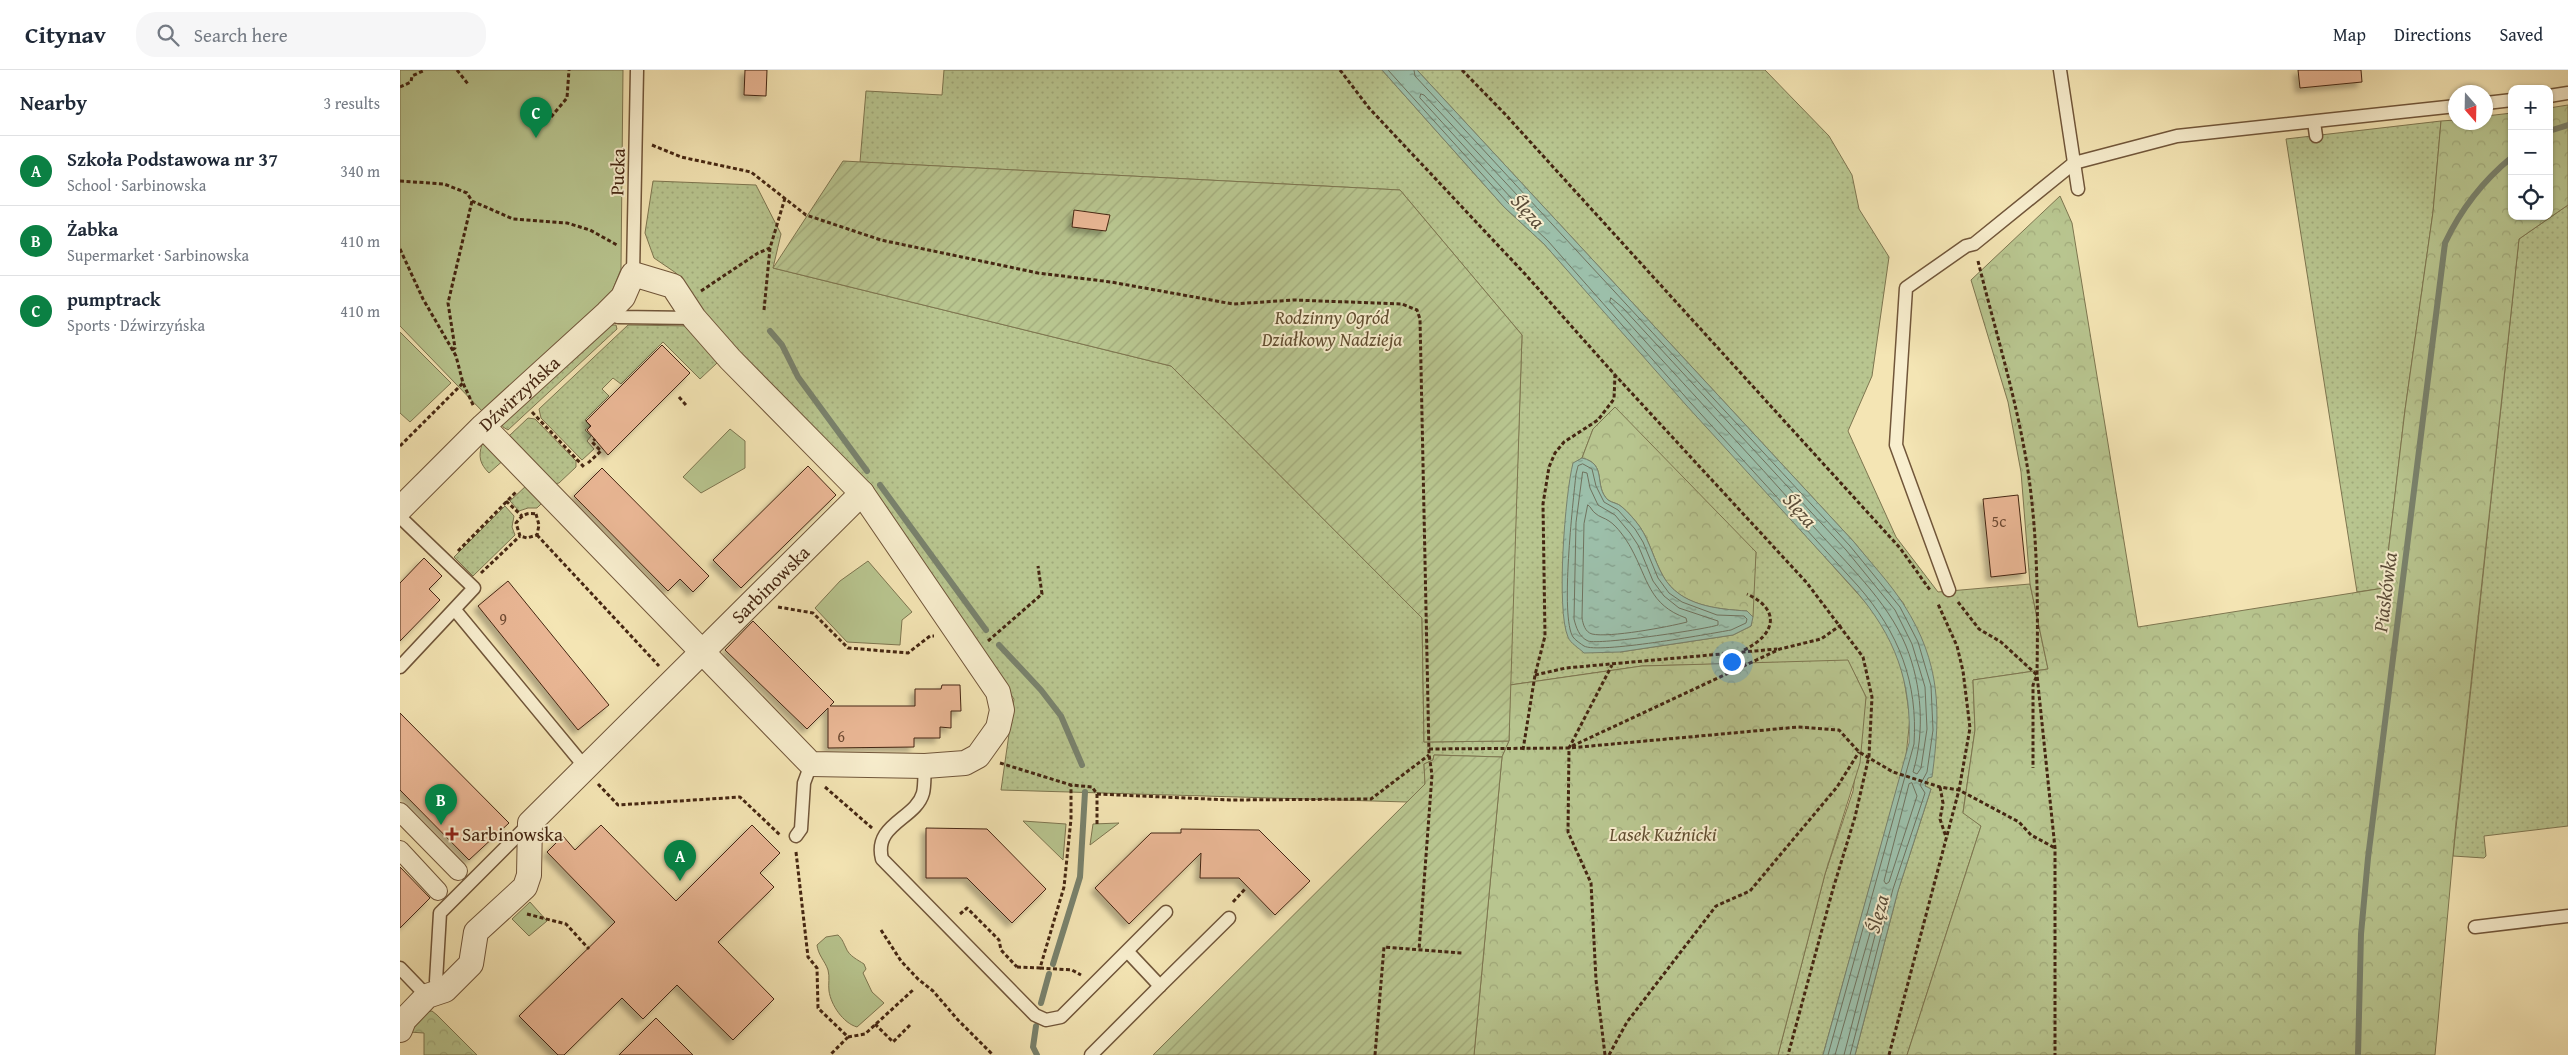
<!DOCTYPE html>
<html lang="en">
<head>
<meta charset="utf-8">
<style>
	body { margin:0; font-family:"Gentium Book Plus",serif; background:#f6f6f7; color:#1f2937 }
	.controls { position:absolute; right:15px; top:15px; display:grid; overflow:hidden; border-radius:10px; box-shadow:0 1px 4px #0004 }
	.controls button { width:45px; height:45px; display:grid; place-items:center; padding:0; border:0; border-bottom:1px solid #e0e1e3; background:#fff; color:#1f2937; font:25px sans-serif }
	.compass { position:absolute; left:2048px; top:15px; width:45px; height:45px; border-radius:50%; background:#fff; box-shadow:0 1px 4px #0004; rotate:160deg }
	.you { position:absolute; left:1331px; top:591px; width:18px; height:18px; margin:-12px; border:4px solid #fff; border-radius:50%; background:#1a73e8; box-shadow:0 0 0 8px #1a73e833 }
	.badge { display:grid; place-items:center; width:32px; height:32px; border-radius:50%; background:#0b8043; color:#fff; font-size:16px; font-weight:700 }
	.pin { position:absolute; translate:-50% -41px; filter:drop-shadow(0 1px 2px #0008) }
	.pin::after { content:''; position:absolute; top:26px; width:18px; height:15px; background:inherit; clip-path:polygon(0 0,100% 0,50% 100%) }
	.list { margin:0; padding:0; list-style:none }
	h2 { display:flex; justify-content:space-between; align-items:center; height:65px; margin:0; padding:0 20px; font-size:21px }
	h2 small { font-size:16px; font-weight:400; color:#747a83 }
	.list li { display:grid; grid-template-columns:32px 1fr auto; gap:15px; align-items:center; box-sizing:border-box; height:70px; padding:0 20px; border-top:1px solid #e0e1e3 }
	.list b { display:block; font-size:19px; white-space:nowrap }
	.list p { margin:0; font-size:16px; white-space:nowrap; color:#747a83 }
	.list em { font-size:16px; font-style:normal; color:#747a83 }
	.icon { flex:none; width:28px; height:28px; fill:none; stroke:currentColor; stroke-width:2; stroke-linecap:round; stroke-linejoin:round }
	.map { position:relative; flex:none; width:2168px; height:985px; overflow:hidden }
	header { display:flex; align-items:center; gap:30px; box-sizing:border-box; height:70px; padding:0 25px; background:#fff; border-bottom:1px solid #e0e1e3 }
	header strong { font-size:24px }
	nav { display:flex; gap:28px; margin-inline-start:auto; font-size:18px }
	.search { width:350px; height:45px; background:#f6f6f7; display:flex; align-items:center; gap:12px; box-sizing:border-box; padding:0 18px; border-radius:20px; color:#747a83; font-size:19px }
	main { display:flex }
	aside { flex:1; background:#fff }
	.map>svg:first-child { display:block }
	.grass { fill:url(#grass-dots); stroke:#7e7650; fill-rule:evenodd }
	.forest { fill:url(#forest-crowns); stroke:#7e7650 }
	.park { fill:#b8c58f; stroke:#7e7650 }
	.garden { fill:url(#garden-furrows); stroke:#7e7650 }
	.water { fill:url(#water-ripples); stroke:#79826d }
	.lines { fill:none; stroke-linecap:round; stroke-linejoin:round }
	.shore { stroke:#70725e; stroke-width:1 }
	.stream { stroke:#79826d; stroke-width:6 }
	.building { fill:#e9b694; stroke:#452612; filter:url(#shadow) }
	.service-casing { stroke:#71563a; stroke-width:15 }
	.pedestrian-casing { stroke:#71563a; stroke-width:20 }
	.minor-casing { stroke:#71563a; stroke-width:26 }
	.path { stroke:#452612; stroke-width:3; stroke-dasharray:4 2.5; stroke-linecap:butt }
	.service { stroke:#f8eece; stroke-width:12 }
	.pedestrian { stroke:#f8eece; stroke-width:18 }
	.minor { stroke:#f8eece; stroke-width:24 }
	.poi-dot { fill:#8f2418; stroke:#f8eece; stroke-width:2 }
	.labels { text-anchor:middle; stroke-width:4; stroke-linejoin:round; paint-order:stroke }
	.number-label { font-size:16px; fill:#6e4a32 }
	.street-label { font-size:19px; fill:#452612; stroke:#f8eece }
	.park-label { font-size:19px; font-style:italic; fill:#624e31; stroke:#f8eece }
	.poi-label { font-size:19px; fill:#452612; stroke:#f8eece; text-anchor:start }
	.water-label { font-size:20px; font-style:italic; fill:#5b4c38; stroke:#f8eece }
</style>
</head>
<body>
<header>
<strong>Citynav</strong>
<div class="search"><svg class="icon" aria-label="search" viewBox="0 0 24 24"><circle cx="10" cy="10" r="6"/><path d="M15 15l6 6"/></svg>Search here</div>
<nav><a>Map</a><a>Directions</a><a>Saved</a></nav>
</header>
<main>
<aside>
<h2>Nearby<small>3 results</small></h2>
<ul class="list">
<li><span class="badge">A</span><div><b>Szkoła Podstawowa nr 37</b><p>School · Sarbinowska</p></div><em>340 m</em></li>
<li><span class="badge">B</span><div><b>Żabka</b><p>Supermarket · Sarbinowska</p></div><em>410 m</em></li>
<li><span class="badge">C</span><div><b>pumptrack</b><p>Sports · Dźwirzyńska</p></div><em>410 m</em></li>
</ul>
</aside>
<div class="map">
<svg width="2168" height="985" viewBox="0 0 2168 985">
	<defs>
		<pattern id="grass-dots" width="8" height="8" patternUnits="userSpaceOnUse" patternTransform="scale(1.25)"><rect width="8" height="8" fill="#b8c58f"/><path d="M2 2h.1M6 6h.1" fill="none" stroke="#a0a97a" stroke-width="1.8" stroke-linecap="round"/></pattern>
		<pattern id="forest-crowns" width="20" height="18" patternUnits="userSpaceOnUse" patternTransform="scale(1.25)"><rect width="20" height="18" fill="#b8c58f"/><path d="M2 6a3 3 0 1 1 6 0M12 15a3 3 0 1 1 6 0" fill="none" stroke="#a0a97a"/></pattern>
		<pattern id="garden-furrows" width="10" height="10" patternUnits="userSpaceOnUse" patternTransform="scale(1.25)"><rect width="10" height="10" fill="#b8c58f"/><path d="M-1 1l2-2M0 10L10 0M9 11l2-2" fill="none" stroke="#a0a97a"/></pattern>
		<pattern id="water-ripples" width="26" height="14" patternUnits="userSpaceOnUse" patternTransform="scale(1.25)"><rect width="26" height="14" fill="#9cbfaa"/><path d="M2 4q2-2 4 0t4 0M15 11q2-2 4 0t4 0" fill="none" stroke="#819b89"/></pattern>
		<filter id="shadow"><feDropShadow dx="-4.5" dy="4.5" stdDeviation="2.5" flood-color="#0004"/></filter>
	</defs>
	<rect width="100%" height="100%" fill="#f4e5b4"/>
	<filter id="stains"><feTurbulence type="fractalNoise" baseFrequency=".004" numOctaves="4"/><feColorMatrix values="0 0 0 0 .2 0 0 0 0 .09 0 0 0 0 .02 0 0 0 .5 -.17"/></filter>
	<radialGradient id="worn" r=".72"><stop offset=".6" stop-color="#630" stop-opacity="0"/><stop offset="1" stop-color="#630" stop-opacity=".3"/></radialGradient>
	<!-- grass -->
	<g class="grass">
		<path d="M544,0H982L1104,137L1144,174L1476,544L1496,580L1504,609L1510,648L1506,686L1423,985H1378L1425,804L1453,721L1466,627L1448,591L1242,596L1110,615L1122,265L1000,120L460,92L466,21L542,25ZM1193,359L1356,482L1351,556L1333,565L1220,582L1169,417L1174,393L1182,388Z"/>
		<polygon points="1017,0 1365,0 1429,66 1452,105 1459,139 1489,187 1472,306 1448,361 1496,467 1538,522 1630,514 1648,599 1573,610 1575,660 1563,742 1581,756 1507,985 1455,985 1498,821 1531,719 1525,716 1528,708 1504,534 1454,472"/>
		<polygon points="2041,51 2033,142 2005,340 1984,518 1957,522 1886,69"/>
		<polygon points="253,111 356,115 381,164 373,198 771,296 1022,548 1024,672 1109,671 1102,687 1034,685 1033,690 1024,694 1025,714 1007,732 601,720 614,629 465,410 295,237 276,203 254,188 245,163"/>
		<polygon points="2168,135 2168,756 2084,766 2086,786 2084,788 2053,786 2119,169"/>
		<polygon points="209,255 216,255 217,259 108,360 103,357 102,354"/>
		<polygon points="228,255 289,256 316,285 317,293 300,309 263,272 221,314 213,308 202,319 209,326 185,350 190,356 185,360 191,366 187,371 194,379 182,390 141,348 139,339"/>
		<polygon points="128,348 135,349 176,391 176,397 159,413 149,415 109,374 109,366"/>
		<path d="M82,374L96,377L106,388L89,403C80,394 78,387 82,374Z"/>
		<polygon points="128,414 144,431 137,438 128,438 119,441 110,431"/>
		<polygon points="105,436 114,446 112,457 115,465 73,506 54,487"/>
	</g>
	<!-- forest -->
	<g class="forest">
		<polygon points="2168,35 2168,135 2119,169 2056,752 2035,985 1507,985 1581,756 1563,743 1575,660 1573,610 1648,599 1630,514 1621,402 1608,332 1571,210 1660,126 1672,153 1738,557 1984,518 2005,340 2033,142 2041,51 2055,50 2056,52 2086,52 2086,46 2112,43 2112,146 2149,146 2149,38"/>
		<path d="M1215,337L1356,482L1353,547L1347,541C1316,539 1280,536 1263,506C1254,490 1250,472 1240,457C1235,450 1228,442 1222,437C1218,433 1212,433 1208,430C1193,416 1208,394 1182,388L1193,359Z"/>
		<polygon points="1448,590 1466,627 1460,693 1425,804 1378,985 1074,985 1102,687 1109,671 1110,615 1242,596"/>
		<polygon points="32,941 37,945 77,985 24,985 24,963 9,962 24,942"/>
	</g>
	<!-- park -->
	<g class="park">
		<polygon points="0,0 223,0 221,199 211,224 83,342 0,256"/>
		<polygon points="0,262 51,313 10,352 0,343"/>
		<polygon points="330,359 345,371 345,398 301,423 283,407"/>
		<polygon points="468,491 512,542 502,550 500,575 447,572 415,538 440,511"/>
		<polygon points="623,751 666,754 663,790"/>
		<polygon points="719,753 690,775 693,754"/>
		<polygon points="130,832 147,851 129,866 112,849"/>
		<path d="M438,865C443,870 443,872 446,878C449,886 458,890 464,894L466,899L463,903L472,922L484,933L457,957C443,953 431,935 429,921C428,914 430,907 428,900C425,891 418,885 417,875L426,867Z"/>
	</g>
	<!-- garden -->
	<g class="garden">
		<polygon points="443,91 1000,120 1122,265 1109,671 1024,672 1022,548 771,296 373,198"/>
		<polygon points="1034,685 1102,687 1074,985 753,985 1025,714 1024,694 1033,690"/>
	</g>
	<!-- water -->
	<g class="water">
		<path d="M982,0H1017L1454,472C1471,493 1490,513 1504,535C1541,593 1541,642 1532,707L1528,708L1525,716L1531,719L1498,821L1455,985H1423L1509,673C1512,612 1495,566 1455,520L1286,335L1144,174L1104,137Z"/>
		<path d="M1182,388C1208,394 1193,416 1208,430C1212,433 1218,433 1222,437C1228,442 1235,450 1240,457C1250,472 1254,490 1263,506C1280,536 1317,539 1347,541L1353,547L1351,556L1333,565L1220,582L1184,583C1179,578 1170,573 1168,567C1156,540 1165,424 1173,393Z"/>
	</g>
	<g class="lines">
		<!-- shore -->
		<g class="shore">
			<path d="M988,0L1108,133L1148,171L1290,332L1458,516C1499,563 1518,612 1514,674L1428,985"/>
			<polyline points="1014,0 1015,6 1450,476 1500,537 1518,572 1531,616 1533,660 1527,702 1520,715 1525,723 1493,819 1450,985"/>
			<polygon points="1021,24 1024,25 1131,140 1131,143 1127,143 1112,129 1020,28"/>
			<path d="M1211,228L1223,238L1446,480L1495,540L1512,574L1525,617L1527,659L1521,698L1517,704L1513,702C1525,662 1522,615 1506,576C1487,530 1446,493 1414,457C1347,381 1277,308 1210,232Z"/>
			<path d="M1183,394L1192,399L1196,416L1204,432L1218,440L1235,459L1243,472L1258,508L1269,523L1282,532L1317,545L1344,546L1347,549L1346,553L1331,560C1309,564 1198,584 1184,576C1181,574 1175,570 1173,567C1160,547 1173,432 1176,404L1178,396Z"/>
			<path d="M1183,402L1187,403L1190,418L1198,435L1215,445L1230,463L1238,475L1253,511L1264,526L1279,538L1318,551V555C1302,560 1199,575 1188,571C1179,567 1176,557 1174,549L1176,453Z"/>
			<path d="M1188,435C1191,437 1192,441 1195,443C1199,447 1205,448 1209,451C1217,456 1226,469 1231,478C1248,509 1249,535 1286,548L1287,552C1268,557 1209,568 1192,564C1185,562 1183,554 1182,548L1184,454Z"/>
			<polygon points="1512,713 1517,726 1489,812 1486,814 1484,811 1509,714"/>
			<polyline points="1435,985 1474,849 1477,847 1479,850 1444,985"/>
		</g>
		<!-- stream -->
		<g class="stream">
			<polyline points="2149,61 2168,55"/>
			<polyline points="370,261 382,275 398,307 467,401"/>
			<polyline points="480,415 586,560"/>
			<polyline points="599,575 641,620 661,646 682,695"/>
			<polyline points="653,894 680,807 685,722"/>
			<polyline points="641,933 649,904"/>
			<polyline points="636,956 633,977 637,985"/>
			<path d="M1958,985L1961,864L1968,788L2045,173C2060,141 2084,110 2112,87"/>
		</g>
	</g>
	<!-- building -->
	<g class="building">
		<polygon points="345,0 367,0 366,26 344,25"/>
		<polygon points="1898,0 1961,0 1962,12 1900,18"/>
		<polygon points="674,140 710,145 706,161 672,157"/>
		<polygon points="262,275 290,303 208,385 187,360 191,356 186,351"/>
		<polygon points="408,396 436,425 341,518 313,490"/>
		<polygon points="202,398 309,506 293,522 280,509 268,521 174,426"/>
		<polygon points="1618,425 1626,503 1591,507 1583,429"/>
		<polygon points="24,488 42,506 29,519 40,530 0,571 0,513"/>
		<polygon points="108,511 209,635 178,660 78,536"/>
		<polygon points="353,551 434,632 430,636 515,636 515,619 541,619 542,615 560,615 561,641 551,641 551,658 540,657 540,668 514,668 514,677 428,678 428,638 407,659 325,580"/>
		<polygon points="0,643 109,753 69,790 0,720"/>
		<polygon points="201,755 276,831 352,755 380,783 360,803 374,817 318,872 374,929 333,970 277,915 243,949 222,928 164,985 158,985 119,946 215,852 147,782 163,766 175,780"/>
		<polygon points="526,758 587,759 646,819 612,853 567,808 526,808"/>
		<polygon points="781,759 859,760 910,811 875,845 839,808 800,808 801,783 729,854 695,818 751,763 781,763"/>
		<polygon points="0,797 30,828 0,858"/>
		<polygon points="256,948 293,985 219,985"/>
	</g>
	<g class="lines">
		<defs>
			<g id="service">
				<polyline points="1660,0 1678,119"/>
				<polyline points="2149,26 2168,23"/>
				<polyline points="2086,33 2112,30"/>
				<polyline points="1914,52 1916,66"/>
				<polyline points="233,204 237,0"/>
				<polyline points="207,243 218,247 294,248"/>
				<polyline points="0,447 74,518 0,597"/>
				<polyline points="1549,520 1496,375 1506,218 1566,176 1574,174 1674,93 1777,66 2056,36"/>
				<polyline points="55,540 185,697"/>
				<path d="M525,696C524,704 525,715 523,723C516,749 473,754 482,789L635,945L646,950L661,947L766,842"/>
				<polyline points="396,766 401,759 404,713 411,694"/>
				<polyline points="2075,857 2168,846"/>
				<polyline points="728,882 760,916 829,848"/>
				<polyline points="0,898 27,926"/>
				<polyline points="45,920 36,911 40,843 129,754"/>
				<polyline points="691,985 760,916"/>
			</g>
			<g id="pedestrian">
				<polyline points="0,742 58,801"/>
				<polyline points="0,780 38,821"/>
			</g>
			<g id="minor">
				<path id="s1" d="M0,439L83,356L207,243L223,227L233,204L273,216L294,248L330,289L462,423L598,622L602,640L598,658L578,686L565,693L525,696L411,694L83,356"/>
				<path id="s2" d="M0,960L4,950L27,926L45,920L71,894L76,862L125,817L129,805L130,753L462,423"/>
			</g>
		</defs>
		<!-- service casing -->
		<use href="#service" class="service-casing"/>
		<!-- pedestrian casing -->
		<use href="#pedestrian" class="pedestrian-casing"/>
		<!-- minor casing -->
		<use href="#minor" class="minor-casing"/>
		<!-- path -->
		<g class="path">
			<polyline points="57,0 68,14"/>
			<polyline points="940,0 969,38 1125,204 1215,305 1407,513 1463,587 1472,627 1469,686 1455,747 1433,819 1388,985"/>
			<polyline points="1062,0 1104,43 1500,478 1530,520"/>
			<polyline points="0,17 11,12 12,6 25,0"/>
			<polyline points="151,47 167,28 169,0"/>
			<polyline points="252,75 281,87 351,102 406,145 481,170 638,203 711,212 833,234 894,230 1002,234 1017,240 1020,249 1029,684 1032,705 1019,880"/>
			<polyline points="0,111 44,114 67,123 72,131 113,149 167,153 190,160 217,175"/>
			<polyline points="0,179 23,229 56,286 63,313 74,337"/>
			<path d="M1578,191C1595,260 1617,330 1628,401C1638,469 1638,537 1637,605L1633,615V698"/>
			<polyline points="301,221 358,183 370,178"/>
			<polyline points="364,240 370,178 385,128"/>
			<polyline points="52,280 55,278 48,233 72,131"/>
			<polyline points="279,327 286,335"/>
			<polyline points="132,342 184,397"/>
			<polyline points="0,376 63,313"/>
			<polyline points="188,393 201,381 192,372 195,369"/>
			<polyline points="106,431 122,446"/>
			<path d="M136,444L139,455L137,465L127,468L120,466L116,453C122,445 127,442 136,444"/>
			<polyline points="137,465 259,596"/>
			<polyline points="58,481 117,421"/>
			<polyline points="81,503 120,466"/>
			<polyline points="1558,532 1579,559 1601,572 1637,605 1655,778 1655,985"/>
			<polyline points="378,537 413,543 448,578 508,583 530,566 534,566"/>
			<polyline points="588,571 642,524 638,496"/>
			<path d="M1344,580C1375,565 1382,540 1347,524"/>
			<polyline points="1135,605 1166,598 1377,579"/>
			<polyline points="1172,676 1380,579 1421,569 1441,555"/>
			<polyline points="1029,679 1169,678 1398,657 1439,660 1459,682 1493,702 1540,717 1559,720 1619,752 1631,765 1655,778"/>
			<polyline points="1123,680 1135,605 1145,566 1143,434 1149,397 1155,383 1164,372 1198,350 1214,329 1215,305"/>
			<polyline points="600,693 671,715 692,717 697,724 830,730 971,729 1029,685"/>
			<polyline points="198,714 218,735 340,727 380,765"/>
			<polyline points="425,717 472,758"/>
			<polyline points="1540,717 1543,733 1540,749 1546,767"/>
			<polyline points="697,754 697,724"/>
			<polyline points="396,782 408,887 417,898 418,938 448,967 430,985"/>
			<polyline points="833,832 845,819"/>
			<polyline points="127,844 166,854 189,879"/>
			<polyline points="560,844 567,838 599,870 601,880 617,897"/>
			<polyline points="481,860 501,891 518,909 533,921 558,950 593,985"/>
			<polyline points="617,897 640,898 664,817 671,749 671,715"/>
			<polyline points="640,898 672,900 681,905"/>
			<polyline points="475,954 493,972 511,954"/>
			<polyline points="448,967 465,964 513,920"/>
			<polyline points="975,985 984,877 1062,883"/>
			<polyline points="1205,985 1196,910 1191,813 1168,762 1169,678 1212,595"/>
			<polyline points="1209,985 1227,952 1316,836 1350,821 1437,717 1459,682"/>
			<polyline points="1489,985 1559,720 1570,658 1563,601 1557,576 1538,534"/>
		</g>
		<!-- service -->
		<use href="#service" class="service"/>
		<!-- pedestrian -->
		<use href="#pedestrian" class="pedestrian"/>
		<!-- minor -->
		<use href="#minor" class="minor"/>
	</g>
	<!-- markers -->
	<path class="poi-dot" d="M49.5 756.5h5v5h5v5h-5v5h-5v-5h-5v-5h5z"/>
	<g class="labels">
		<!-- number labels -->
		<g class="number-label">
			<text x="1599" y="457">5c</text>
			<text x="103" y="555">9</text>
			<text x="441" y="672">6</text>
		</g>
		<!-- street labels -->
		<g class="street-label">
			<text transform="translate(217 102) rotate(-88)" y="7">Pucka</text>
			<text dy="7" stroke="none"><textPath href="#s1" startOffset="166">Dźwirzyńska</textPath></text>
			<text dy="7" stroke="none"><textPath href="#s2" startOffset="602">Sarbinowska</textPath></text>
		</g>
		<!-- park labels -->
		<g class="park-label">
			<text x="932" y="254">Rodzinny Ogród<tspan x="932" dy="22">Działkowy Nadzieja</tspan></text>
			<text x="1263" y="771">Lasek Kuźnicki</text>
		</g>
		<!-- poi labels -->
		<g class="poi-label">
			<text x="62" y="771">Sarbinowska</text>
		</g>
		<!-- water labels -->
		<g class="water-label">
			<text transform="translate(1128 141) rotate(47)" y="7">Ślęza</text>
			<text transform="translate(1400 440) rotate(48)" y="7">Ślęza</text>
			<text transform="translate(1985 522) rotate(-83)" y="7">Piaskówka</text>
			<text transform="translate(1477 844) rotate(-75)" y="7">Ślęza</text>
		</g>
	</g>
	<rect width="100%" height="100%" filter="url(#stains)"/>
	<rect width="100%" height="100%" fill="url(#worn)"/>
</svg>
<div class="controls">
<button>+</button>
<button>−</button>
<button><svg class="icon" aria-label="locate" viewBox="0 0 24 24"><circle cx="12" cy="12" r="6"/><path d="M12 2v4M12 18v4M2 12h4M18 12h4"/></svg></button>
</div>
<svg class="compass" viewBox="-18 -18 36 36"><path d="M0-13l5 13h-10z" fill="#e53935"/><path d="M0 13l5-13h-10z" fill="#747a83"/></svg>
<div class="you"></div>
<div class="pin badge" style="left:280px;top:811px">A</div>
<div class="pin badge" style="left:41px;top:755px">B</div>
<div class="pin badge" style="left:136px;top:68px">C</div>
</div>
</main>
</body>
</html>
